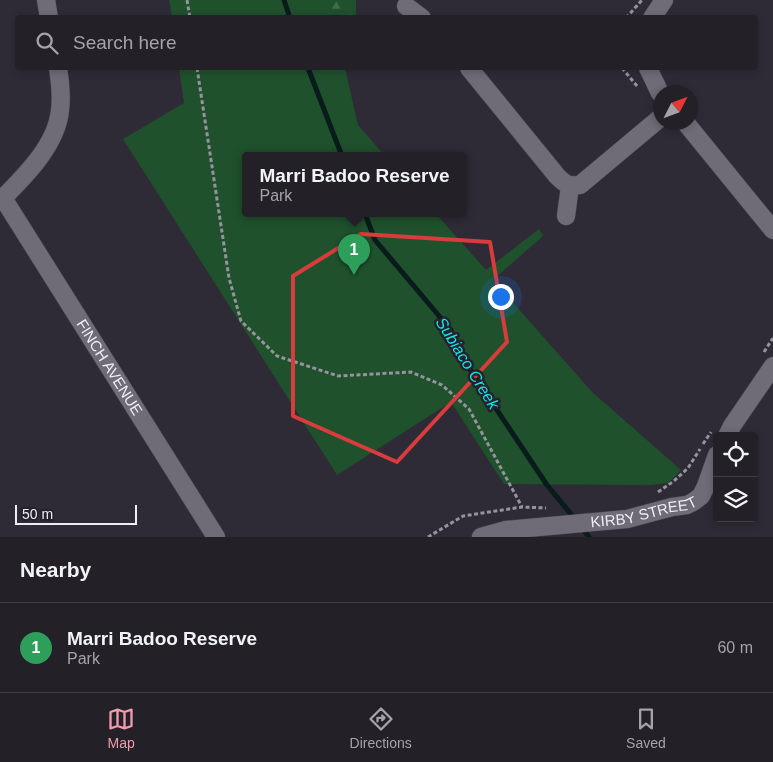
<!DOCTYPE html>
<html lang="en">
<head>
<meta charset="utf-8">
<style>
	body { margin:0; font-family:Helvetica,sans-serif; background:#2f2d34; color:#f1f3f6 }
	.controls { position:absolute; right:15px; bottom:15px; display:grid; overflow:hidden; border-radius:5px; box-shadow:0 2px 8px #0003 }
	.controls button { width:45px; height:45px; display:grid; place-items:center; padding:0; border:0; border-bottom:1px solid #403e45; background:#232028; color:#f1f3f6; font:25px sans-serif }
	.compass { position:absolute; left:653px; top:85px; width:45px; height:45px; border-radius:50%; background:#232028; box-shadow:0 2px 8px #0003; rotate:48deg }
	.scale { position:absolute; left:15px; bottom:12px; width:122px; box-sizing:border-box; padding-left:5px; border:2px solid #efecf4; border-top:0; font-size:14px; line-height:18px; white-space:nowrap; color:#efecf4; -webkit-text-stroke:4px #25222c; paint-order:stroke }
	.you { position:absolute; left:500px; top:296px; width:18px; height:18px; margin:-12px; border:4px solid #fff; border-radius:50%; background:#1a73e8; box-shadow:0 0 0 8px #1a73e833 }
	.badge { display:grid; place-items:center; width:32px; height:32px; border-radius:50%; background:#f39aac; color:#fff; font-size:16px; font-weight:700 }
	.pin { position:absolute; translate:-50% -41px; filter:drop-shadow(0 1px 2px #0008) }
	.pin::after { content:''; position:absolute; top:26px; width:18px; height:15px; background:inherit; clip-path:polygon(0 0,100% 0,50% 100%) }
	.popup { position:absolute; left:242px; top:152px; width:225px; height:65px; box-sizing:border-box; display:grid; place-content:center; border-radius:5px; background:#232028; filter:drop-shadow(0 1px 4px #0005); font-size:16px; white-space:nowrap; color:#a3a3a8 }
	.popup b { font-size:19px; color:#f1f3f6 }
	.popup::after { content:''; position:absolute; left:50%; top:100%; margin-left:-10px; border:10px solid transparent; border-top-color:#232028 }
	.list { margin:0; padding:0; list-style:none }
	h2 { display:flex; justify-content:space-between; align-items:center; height:65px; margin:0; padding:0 20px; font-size:21px }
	h2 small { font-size:16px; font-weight:400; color:#a3a3a8 }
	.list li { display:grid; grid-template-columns:32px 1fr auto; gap:15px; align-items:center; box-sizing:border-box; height:90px; padding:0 20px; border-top:1px solid #403e45 }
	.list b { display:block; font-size:19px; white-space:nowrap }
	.list p { margin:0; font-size:16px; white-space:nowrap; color:#a3a3a8 }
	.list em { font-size:16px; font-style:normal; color:#a3a3a8 }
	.icon { flex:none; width:28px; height:28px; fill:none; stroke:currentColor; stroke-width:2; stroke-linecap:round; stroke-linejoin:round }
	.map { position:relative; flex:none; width:773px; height:537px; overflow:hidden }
	.search { position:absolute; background:#232028; box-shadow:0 2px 8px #0003; left:15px; right:15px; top:15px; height:55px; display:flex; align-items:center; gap:12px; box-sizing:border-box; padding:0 18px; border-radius:5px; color:#a3a3a8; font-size:19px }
	.sheet { height:155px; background:#232028 }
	nav { display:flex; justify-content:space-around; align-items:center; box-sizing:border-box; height:70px; border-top:1px solid #403e45; background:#232028; font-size:14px; color:#a3a3a8 }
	nav a { display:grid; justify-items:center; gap:2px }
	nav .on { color:#f39aac }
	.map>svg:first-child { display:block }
	.forest { fill:url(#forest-firs) }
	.park { fill:#1f512d }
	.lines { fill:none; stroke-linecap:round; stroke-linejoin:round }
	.stream { stroke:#0a1b1b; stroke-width:5 }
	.minor-casing { stroke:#4b4851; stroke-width:19 }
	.path { stroke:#96939c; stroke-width:3; stroke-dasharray:4 2.5; stroke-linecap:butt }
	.minor { stroke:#6f6b77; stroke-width:18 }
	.marked { fill:none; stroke:#d83c3c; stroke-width:4; stroke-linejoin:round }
	.labels { text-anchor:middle; stroke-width:5; stroke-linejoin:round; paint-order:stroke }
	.street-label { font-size:15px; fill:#efecf4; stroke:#25222c }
	.water-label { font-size:16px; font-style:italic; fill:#11e5ea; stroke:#25222c }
</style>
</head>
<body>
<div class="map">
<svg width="773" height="537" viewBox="0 0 773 537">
	<defs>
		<pattern id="forest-firs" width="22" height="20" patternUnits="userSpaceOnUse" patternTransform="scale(1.25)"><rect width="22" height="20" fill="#1f512d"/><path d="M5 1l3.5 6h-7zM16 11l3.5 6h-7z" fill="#406a4c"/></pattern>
	</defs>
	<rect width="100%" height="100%" fill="#2f2b36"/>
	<!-- forest -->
	<polygon class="forest" points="231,0 356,0 356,17 237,17"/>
	<!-- park -->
	<g class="park">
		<polygon points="169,0 329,0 333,17 172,17"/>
		<polygon points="179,68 345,68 358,125 385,156 245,156 245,214 436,214 486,270 539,229 543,236 493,280 592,392 681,470 668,483 650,485 504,484 451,402 337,475 123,139 184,103"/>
	</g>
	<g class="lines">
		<!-- stream -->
		<g class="stream">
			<polyline points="284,0 290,18"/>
			<polyline points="308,68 342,156"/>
			<polyline points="365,214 375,240 451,330 459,353 547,485 575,519"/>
			<polyline points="582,528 589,537"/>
		</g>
		<defs>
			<g id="minor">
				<polyline points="46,0 49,18"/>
				<polyline points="406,6 422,18"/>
				<polyline points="652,18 664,0"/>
				<path d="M469,68L557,176C566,185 568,186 580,185L660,118"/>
				<polyline points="648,68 660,93"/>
				<polyline points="685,122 773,230"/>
				<path id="s1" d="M3,198L216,537"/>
				<path d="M0,201C24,177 57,145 60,110C62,96 60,81 58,68"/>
				<polyline points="566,216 570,186"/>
				<polyline points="727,436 732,426 773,366"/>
				<path id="s2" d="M481,537L506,530L627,519L672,507L687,505L693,502L701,496L706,486L717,455"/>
			</g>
		</defs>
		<!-- minor casing -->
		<use href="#minor" class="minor-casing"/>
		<!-- path -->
		<g class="path">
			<polyline points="187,0 190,18"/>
			<polyline points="626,18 642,0"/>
			<polyline points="197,68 229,278 241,321 277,356 338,376 411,372 442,385 469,409 522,507"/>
			<polyline points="622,68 637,86"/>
			<polyline points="764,352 773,338"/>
			<polyline points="703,444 711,432"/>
			<polyline points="658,492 674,481 688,468 700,449"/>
			<polyline points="428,537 463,516 522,507 546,508"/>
		</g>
		<!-- minor -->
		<use href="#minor" class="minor"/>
	</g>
	<!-- marked area -->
	<path class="marked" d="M361,234L490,242L507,342L397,462L293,416V276Z"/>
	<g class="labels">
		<!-- street labels -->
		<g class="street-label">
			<text dy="5" stroke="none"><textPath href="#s1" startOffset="200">FINCH AVENUE</textPath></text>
			<text dy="5" stroke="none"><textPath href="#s2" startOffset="165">KIRBY STREET</textPath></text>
		</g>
		<!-- water labels -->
		<g class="water-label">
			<text transform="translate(468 363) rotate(58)" y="6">Subiaco Creek</text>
		</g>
	</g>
</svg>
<div class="controls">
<button><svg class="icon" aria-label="locate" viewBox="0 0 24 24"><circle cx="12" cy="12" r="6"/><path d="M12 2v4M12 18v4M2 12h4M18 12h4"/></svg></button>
<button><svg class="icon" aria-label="layers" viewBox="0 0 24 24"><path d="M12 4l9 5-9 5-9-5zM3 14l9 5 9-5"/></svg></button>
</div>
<svg class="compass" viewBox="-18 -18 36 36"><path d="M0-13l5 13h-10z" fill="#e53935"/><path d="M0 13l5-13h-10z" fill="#a3a3a8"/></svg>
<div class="scale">50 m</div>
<div class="you"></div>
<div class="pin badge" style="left:354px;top:275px;background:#2e9e5b">1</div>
<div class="popup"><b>Marri Badoo Reserve</b>Park</div>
<div class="search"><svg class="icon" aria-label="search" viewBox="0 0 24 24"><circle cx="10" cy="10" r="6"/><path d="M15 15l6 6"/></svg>Search here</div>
</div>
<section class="sheet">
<h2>Nearby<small></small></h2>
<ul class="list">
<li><span class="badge" style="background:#2e9e5b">1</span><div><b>Marri Badoo Reserve</b><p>Park</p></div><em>60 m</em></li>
</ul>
</section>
<nav>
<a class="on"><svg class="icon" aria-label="map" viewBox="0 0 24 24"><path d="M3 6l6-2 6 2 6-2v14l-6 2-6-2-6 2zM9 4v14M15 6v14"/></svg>Map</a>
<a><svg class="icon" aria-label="directions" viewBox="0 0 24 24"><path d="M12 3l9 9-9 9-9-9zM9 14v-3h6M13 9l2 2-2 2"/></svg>Directions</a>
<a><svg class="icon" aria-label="saved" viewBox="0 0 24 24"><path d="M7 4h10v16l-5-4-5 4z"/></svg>Saved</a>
</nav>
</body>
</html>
